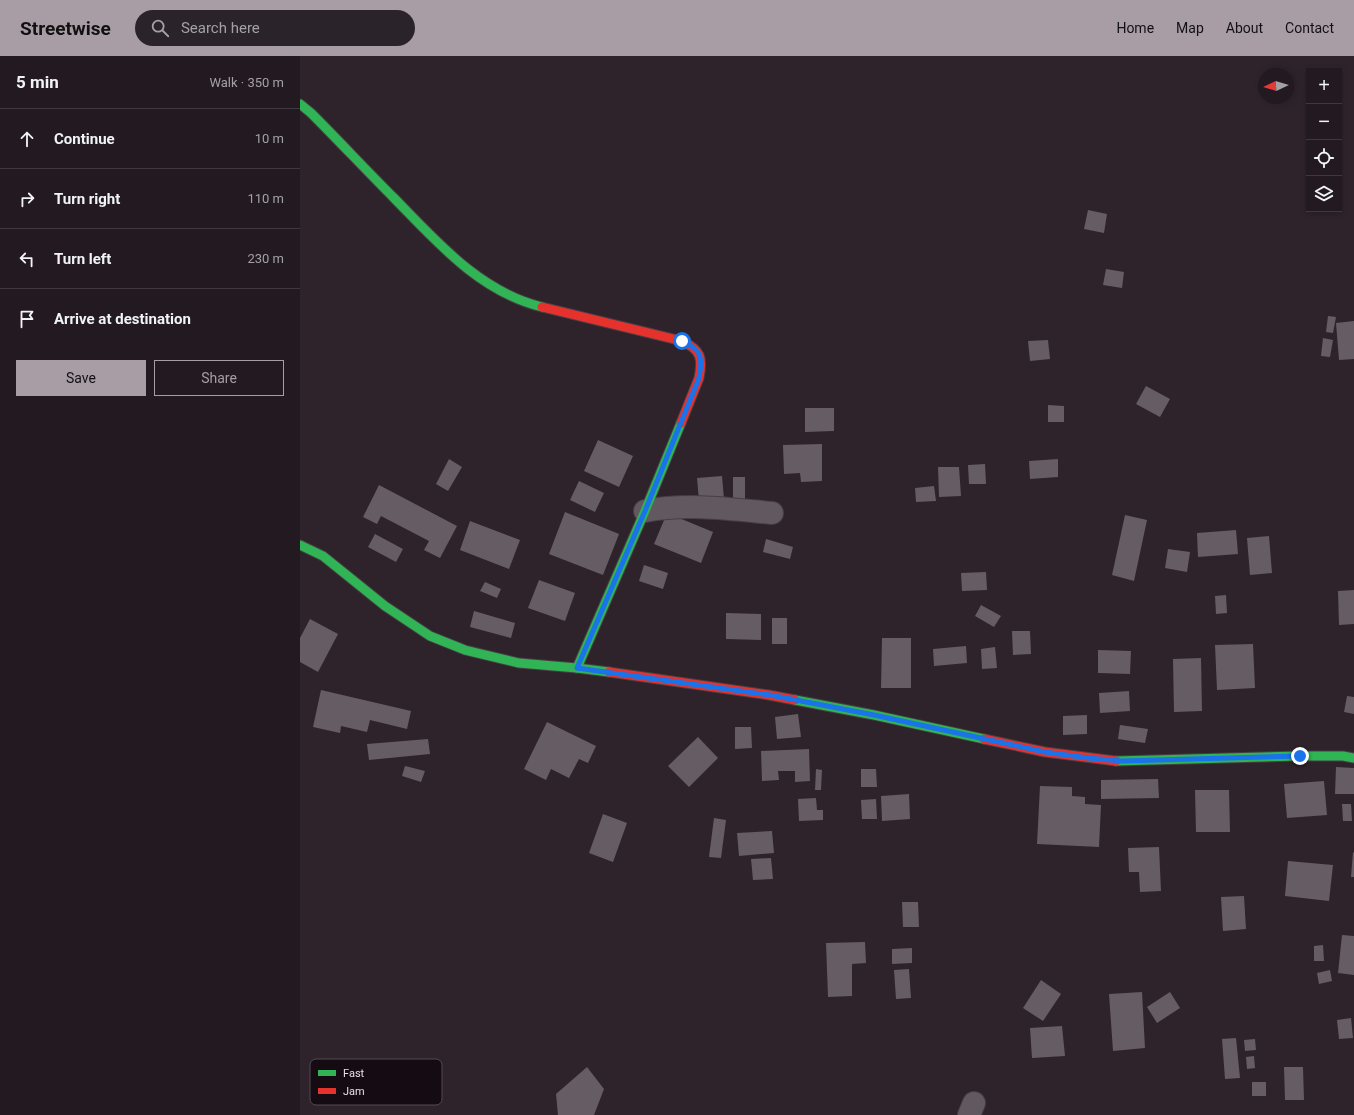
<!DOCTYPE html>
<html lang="en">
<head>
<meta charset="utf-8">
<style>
	body { margin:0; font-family:Roboto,sans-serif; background:#2a2329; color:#f1f3f6 }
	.controls { position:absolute; right:12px; top:12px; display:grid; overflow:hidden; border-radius:0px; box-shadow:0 2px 6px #0003 }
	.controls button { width:36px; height:36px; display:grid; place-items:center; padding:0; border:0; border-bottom:1px solid #3f383e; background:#221a20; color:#f1f3f6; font:20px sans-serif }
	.compass { position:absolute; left:958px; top:12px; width:36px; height:36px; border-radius:50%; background:#221a20; box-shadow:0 2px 6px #0003; rotate:266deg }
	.stop { position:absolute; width:12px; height:12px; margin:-9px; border:3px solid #1a73e8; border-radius:50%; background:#fff }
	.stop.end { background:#1a73e8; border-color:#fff; box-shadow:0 1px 4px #0008 }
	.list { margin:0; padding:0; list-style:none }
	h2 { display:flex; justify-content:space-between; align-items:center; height:52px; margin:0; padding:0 16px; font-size:17px }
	h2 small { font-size:13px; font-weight:400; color:#a2a1a5 }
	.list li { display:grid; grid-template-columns:26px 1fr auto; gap:12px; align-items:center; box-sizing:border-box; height:60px; padding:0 16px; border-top:1px solid #3f383e }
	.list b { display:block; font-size:15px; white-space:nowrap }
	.list em { font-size:13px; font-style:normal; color:#a2a1a5 }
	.actions { display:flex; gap:8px; padding:12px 16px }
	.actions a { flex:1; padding:9px 0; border:1px solid #a89ca5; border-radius:0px; text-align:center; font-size:14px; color:#a89ca5 }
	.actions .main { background:#a89ca5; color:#111 }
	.icon { flex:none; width:22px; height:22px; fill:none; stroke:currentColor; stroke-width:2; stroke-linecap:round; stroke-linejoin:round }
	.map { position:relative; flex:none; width:1054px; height:1059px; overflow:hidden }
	header { display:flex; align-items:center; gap:24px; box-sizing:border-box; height:56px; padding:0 20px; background:#a89ca5; color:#111 }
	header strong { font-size:19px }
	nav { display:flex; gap:22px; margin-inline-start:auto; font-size:14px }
	.search { width:280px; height:36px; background:#2a2329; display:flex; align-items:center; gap:10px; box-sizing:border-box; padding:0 14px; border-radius:22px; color:#a2a1a5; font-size:15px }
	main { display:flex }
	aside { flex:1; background:#221a20 }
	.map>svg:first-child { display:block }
	.building { fill:#665c63 }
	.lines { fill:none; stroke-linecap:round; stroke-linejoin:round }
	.street-casing { stroke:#483f45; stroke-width:24 }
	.fast-casing { stroke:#483f45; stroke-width:11 }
	.jam-casing { stroke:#483f45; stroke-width:11 }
	.street { stroke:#625960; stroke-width:22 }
	.fast { stroke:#30b455; stroke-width:9 }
	.jam { stroke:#e5322d; stroke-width:9 }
	.route { stroke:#1a73e8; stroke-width:5 }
	.key { fill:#140c12; stroke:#544b52; stroke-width:1 }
	.key-label { font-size:11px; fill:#eadde6 }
</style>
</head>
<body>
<header>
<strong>Streetwise</strong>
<div class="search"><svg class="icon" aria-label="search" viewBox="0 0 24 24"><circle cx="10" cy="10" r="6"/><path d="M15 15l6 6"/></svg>Search here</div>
<nav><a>Home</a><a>Map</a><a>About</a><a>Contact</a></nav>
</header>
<main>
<aside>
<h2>5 min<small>Walk · 350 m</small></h2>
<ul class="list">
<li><svg class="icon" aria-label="ahead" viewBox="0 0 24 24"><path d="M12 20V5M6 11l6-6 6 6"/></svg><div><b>Continue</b></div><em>10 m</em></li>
<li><svg class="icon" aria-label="right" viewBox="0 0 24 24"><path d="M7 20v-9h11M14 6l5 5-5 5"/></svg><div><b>Turn right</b></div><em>110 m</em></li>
<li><svg class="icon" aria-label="left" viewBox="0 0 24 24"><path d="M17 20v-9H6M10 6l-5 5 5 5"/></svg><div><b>Turn left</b></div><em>230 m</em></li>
<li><svg class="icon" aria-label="arrive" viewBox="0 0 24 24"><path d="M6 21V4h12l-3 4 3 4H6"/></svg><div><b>Arrive at destination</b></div></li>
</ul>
<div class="actions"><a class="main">Save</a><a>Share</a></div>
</aside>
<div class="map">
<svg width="1054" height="1059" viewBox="0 0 1054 1059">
	<rect width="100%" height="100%" fill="#2e232b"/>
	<!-- building -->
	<g class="building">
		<polygon points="788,154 807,158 804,177 784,173"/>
		<polygon points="806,213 824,216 822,232 803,229"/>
		<polygon points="1028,260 1036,261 1033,277 1026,276"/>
		<polygon points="1054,265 1054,303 1039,304 1036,267"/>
		<polygon points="1023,282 1033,284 1030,301 1021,300"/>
		<polygon points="748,284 750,303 730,305 728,285"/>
		<polygon points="846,330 870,343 860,361 836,348"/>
		<polygon points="748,349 764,350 764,366 748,366"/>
		<polygon points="505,352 534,352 534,375 505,376"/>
		<polygon points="298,384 333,400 319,431 284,415"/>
		<polygon points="522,388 522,425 501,426 500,417 484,418 483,389"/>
		<polygon points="149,403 162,411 148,435 136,428"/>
		<polygon points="758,403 758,421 730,423 729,405"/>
		<polygon points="685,408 686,428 669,428 668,409"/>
		<polygon points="638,411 659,411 661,440 639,441"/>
		<polygon points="422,420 424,443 399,445 397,422"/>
		<rect x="433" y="421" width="12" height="24"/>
		<polygon points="279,425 304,437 295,456 270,444"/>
		<polygon points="79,429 157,470 140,502 124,494 129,485 81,460 77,468 63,461"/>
		<polygon points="634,430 636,445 616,446 615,432"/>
		<polygon points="265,456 319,478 303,519 249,498"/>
		<polygon points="367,457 413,476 401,507 354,488"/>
		<polygon points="825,459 847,464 834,525 812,519"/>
		<polygon points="170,465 220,484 209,513 160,494"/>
		<polygon points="936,474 938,498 898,501 897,477"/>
		<polygon points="75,478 103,493 96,506 68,491"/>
		<polygon points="969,480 972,517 950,519 947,482"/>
		<polygon points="466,483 493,491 490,503 463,496"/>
		<polygon points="868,493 890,496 887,516 865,512"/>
		<polygon points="344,509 368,517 363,533 339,525"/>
		<polygon points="686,516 687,534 662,535 661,517"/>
		<polygon points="239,524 275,537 265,565 228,552"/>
		<polygon points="185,526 201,533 197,542 180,535"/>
		<polygon points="1054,534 1054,568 1039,569 1038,535"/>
		<polygon points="926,539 927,557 916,558 915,540"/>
		<polygon points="681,549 701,560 694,571 675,560"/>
		<polygon points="174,555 215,567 211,582 170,571"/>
		<polygon points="426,557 461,558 461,584 426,583"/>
		<rect x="472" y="562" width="15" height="26"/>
		<polygon points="10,563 38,578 18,616 0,606 0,582"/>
		<polygon points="712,575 730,575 731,598 713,599"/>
		<polygon points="582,582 611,582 611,632 581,632"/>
		<polygon points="953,588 955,632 917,634 915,589"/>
		<polygon points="666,590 667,607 634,610 633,593"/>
		<polygon points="695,591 697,612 682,613 681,593"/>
		<polygon points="798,594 831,595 830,618 798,617"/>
		<polygon points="901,602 902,655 874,656 873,603"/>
		<polygon points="21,634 111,655 107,673 70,664 67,676 41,670 40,677 13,671"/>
		<polygon points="829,635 830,655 800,657 799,637"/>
		<polygon points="1047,640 1054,641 1054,658 1044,656"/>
		<polygon points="498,658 501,681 477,683 475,661"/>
		<polygon points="787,659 787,678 763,679 763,660"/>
		<polygon points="247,666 296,690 288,707 279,703 269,722 251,713 246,724 224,713"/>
		<polygon points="820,669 848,673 845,687 818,683"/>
		<polygon points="435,671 451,671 452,692 435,693"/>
		<polygon points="398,681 418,702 389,731 368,710"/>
		<polygon points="128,683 130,698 69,704 67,688"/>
		<polygon points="509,693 510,725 495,726 495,715 478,715 479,724 462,725 461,695"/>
		<polygon points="105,710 125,715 121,726 102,720"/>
		<polygon points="1036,711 1054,712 1054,738 1035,738"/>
		<polygon points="516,713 522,714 521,734 515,734"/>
		<polygon points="561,713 576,713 577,731 561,731"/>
		<polygon points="858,723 859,742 801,743 801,724"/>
		<polygon points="1024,725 1027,759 987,762 984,728"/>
		<polygon points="740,730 772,731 772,740 785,741 785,748 801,749 799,791 737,788"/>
		<polygon points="895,734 929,734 930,776 896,776"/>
		<polygon points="609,738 610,763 582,765 581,740"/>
		<polygon points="516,742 517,754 523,754 523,764 499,765 498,743"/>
		<polygon points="576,743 577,763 562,763 561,744"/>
		<polygon points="1042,748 1051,748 1052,765 1043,765"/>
		<polygon points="303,758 327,767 313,806 289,797"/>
		<polygon points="414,762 426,764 421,802 409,801"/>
		<polygon points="472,775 474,797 439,800 437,777"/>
		<polygon points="859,791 861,835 840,836 839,816 829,816 828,792"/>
		<polygon points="1053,796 1054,797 1054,821 1051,821"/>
		<polygon points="471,802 473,823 453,824 451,803"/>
		<polygon points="988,805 1033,809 1029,845 985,840"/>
		<polygon points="944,840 946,873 923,875 921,841"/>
		<polygon points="602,846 618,846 619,871 603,871"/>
		<polygon points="1042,879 1054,880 1054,919 1038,917"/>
		<polygon points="565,886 566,907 552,908 552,940 528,941 526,887"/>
		<polygon points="1023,889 1024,905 1014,905 1014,890"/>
		<polygon points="612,892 612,907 592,908 592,893"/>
		<polygon points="609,913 611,942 596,943 594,914"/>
		<polygon points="1030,914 1032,925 1019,928 1017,917"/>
		<polygon points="741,924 761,938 743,965 723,952"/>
		<polygon points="842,936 845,992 813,995 809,938"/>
		<polygon points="870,936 880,952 857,967 847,951"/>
		<polygon points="1051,962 1053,982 1039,983 1037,964"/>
		<polygon points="762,970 765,1000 732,1002 730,972"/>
		<polygon points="936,982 940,1022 925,1023 922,983"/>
		<polygon points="955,983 956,994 945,995 944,984"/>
		<polygon points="954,1000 955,1012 947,1013 946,1001"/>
		<polygon points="287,1011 304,1033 294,1059 258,1059 256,1038"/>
		<polygon points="984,1011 1003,1011 1004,1044 985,1044"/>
		<rect x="952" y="1026" width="14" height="14"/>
	</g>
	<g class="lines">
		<defs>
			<g id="street">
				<path d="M345,455C387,447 430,453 472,457"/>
				<polyline points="669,1059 674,1047"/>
			</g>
			<g id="fast">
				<path d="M0,48L11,57C39,85 66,114 94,142C137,186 180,236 242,251"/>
				<polyline points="0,489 23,500 85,550 130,580 165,594 219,607 277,612 309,616"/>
				<polyline points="277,612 345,455 381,367"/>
				<polyline points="495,644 574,659 684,683"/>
				<polyline points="816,705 1000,700 1043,700 1054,702"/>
			</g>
			<g id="jam">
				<path d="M242,251L382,285C401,294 403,302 399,322L381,367"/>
				<polyline points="309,616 469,639 495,644"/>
				<polyline points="684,683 745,696 816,705"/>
			</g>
		</defs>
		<!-- street casing -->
		<use href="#street" class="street-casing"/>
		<!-- fast casing -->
		<use href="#fast" class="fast-casing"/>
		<!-- jam casing -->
		<use href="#jam" class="jam-casing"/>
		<!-- street -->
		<use href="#street" class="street"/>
		<!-- fast -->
		<use href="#fast" class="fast"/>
		<!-- jam -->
		<use href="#jam" class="jam"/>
	</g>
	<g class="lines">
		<!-- route -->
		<path class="route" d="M382,285C402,294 403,301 399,322L345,455L277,612L470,639L574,659L745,696L788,702L822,705L1000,700"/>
	</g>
	<!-- legend -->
	<rect x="10" y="1003" width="132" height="46" rx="6" class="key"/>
	<rect x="18" y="1014" width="18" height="6" fill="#30b455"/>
	<rect x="18" y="1032" width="18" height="6" fill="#e5322d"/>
	<g class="key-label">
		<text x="43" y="1021">Fast</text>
		<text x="43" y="1039">Jam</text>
	</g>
</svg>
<div class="controls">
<button>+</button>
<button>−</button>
<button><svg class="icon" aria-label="locate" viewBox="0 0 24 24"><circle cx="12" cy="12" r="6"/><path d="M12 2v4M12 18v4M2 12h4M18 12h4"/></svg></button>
<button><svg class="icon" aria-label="layers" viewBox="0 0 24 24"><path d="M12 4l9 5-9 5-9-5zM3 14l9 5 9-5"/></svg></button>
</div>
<svg class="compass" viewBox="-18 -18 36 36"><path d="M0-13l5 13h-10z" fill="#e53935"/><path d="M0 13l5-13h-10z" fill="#a2a1a5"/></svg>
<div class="stop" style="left:382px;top:285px"></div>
<div class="stop end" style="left:1000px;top:700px"></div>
</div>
</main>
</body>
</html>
